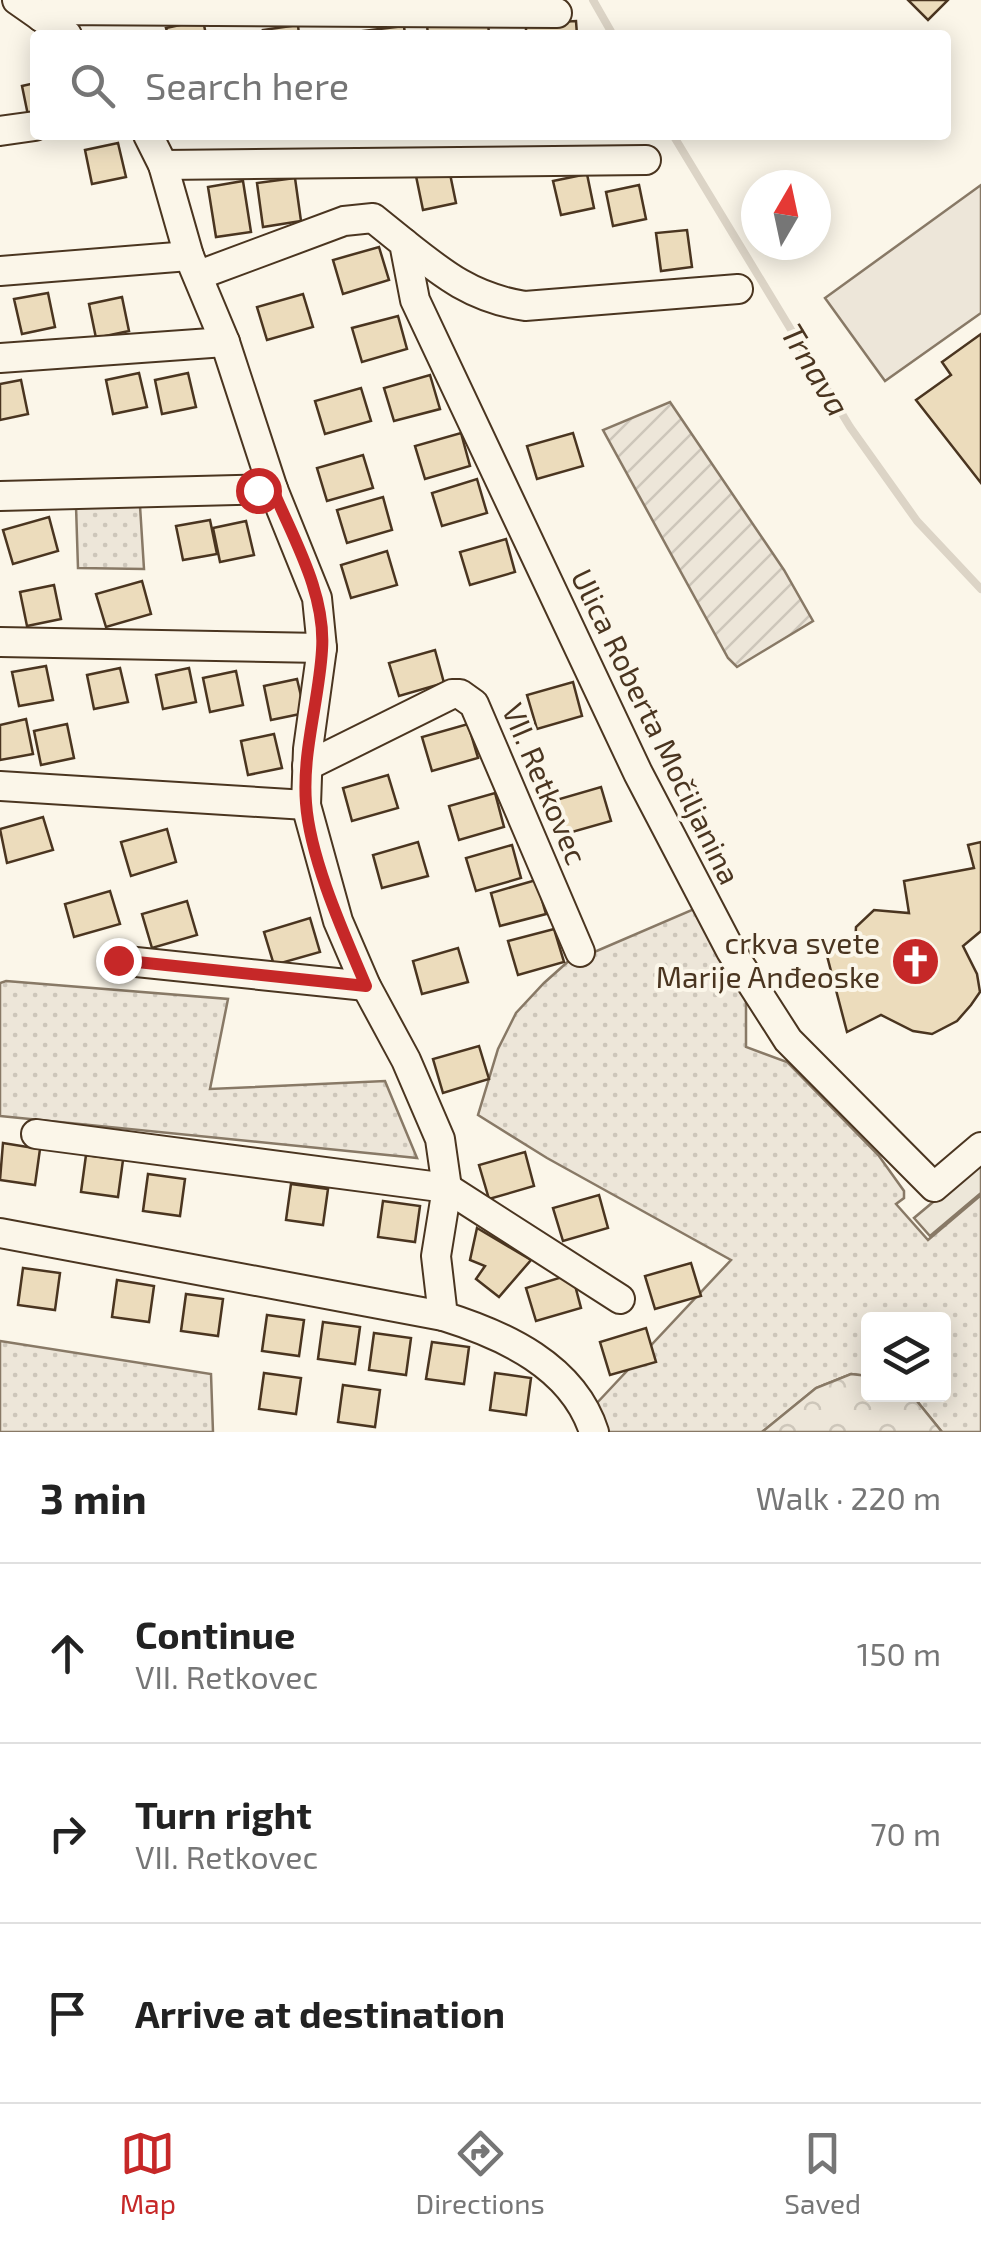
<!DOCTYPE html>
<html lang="en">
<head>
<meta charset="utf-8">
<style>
	body { margin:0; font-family:"Exo 2",sans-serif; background:#f2f2f2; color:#222 }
	.controls { position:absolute; right:30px; bottom:30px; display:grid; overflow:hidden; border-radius:10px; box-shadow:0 5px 25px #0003 }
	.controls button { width:90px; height:90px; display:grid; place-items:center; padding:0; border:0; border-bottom:2px solid #e0e0e0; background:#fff; color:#222; font:50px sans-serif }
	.compass { position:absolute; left:741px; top:170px; width:90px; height:90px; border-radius:50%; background:#fff; box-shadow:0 5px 25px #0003; rotate:9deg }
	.stop { position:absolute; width:30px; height:30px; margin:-22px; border:8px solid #c62828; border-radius:50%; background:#fff }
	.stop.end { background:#c62828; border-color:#fff; box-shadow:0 2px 10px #0008 }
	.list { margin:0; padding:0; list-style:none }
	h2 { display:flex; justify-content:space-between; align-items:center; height:130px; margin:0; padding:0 40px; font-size:42px }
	h2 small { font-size:32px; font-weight:400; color:#767676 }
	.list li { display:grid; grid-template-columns:65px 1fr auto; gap:30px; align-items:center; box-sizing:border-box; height:180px; padding:0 40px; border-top:2px solid #e0e0e0 }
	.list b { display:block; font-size:38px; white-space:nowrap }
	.list p { margin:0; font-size:32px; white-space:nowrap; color:#767676 }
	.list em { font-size:32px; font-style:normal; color:#767676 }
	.icon { flex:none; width:55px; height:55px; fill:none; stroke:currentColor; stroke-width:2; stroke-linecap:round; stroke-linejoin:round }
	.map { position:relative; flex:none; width:981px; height:1432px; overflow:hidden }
	.search { position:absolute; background:#fff; box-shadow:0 5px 25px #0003; left:30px; right:30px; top:30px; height:110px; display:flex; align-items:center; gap:25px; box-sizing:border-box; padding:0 35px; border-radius:10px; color:#767676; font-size:38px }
	.sheet { height:670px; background:#fff }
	nav { display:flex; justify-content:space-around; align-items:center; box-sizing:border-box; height:140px; border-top:2px solid #e0e0e0; background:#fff; font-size:28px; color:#767676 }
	nav a { display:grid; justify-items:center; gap:5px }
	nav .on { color:#c62828 }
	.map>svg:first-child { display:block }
	.grass { fill:url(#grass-dots); stroke:#887966; stroke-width:2.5 }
	.forest { fill:url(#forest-crowns); stroke:#887966; stroke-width:2.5 }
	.garden { fill:url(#garden-furrows); stroke:#887966; stroke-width:2.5 }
	.pitch { fill:#ede6d9; stroke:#887966; stroke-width:2.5 }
	.parking { fill:#ede7d9; stroke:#887966; stroke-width:2.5 }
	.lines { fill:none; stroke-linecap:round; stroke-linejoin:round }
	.stream { stroke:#dcd4c6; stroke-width:8 }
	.building { fill:#ecdcbc; stroke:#4a3520; stroke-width:2.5 }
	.minor-casing { stroke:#4a3520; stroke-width:32 }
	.minor { stroke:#fbf6e9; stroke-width:28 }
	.route { stroke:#c62828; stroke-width:12 }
	.labels { text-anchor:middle; stroke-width:8; stroke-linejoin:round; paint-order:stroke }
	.street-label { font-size:30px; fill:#4a3520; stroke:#fbf6e9 }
	.poi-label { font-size:30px; fill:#4a3520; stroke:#fbf6e9; text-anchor:end }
	.water-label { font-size:32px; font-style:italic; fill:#4a3520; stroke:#fbf6e9 }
</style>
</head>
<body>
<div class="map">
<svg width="981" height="1432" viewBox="0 0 981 1432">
	<defs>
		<pattern id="grass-dots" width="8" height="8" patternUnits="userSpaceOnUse" patternTransform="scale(2.5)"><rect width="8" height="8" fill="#ede6d9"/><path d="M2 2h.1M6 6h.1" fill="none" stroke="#cdc6ba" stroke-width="1.8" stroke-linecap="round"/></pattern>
		<pattern id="forest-crowns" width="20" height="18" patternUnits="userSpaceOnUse" patternTransform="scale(2.5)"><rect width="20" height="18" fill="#ede6d9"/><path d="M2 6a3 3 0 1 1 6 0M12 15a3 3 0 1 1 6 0" fill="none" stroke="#cdc6ba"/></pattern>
		<pattern id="garden-furrows" width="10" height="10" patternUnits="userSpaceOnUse" patternTransform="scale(2.5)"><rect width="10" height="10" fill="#ede6d9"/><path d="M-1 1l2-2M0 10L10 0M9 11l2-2" fill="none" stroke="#cdc6ba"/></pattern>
	</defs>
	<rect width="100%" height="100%" fill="#fbf6e9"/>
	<!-- grass -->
	<g class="grass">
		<polygon points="76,506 140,506 144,569 78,568"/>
		<polygon points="694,909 746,999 746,1047 787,1062 879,1156 904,1191 904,1198 896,1204 928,1240 981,1195 981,1432 942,1432 912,1395 944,1394 944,1320 868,1320 868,1376 851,1374 816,1388 762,1432 606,1432 596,1404 731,1260 547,1158 478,1115 498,1049 516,1013 544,983 572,958 592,953"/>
		<polygon points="6,981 228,999 210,1089 385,1081 417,1158 0,1116 0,983"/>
		<polygon points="0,1341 211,1374 213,1432 0,1432"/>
	</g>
	<!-- forest -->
	<polygon class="forest" points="851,1374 868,1376 868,1394 912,1395 942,1432 762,1432 816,1388"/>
	<!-- garden -->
	<polygon class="garden" points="670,402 784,570 813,621 737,667 728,658 603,430"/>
	<!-- pitch -->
	<polygon class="pitch" points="981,185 981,313 885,381 825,298"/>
	<!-- parking -->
	<polygon class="parking" points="981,1162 981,1193 930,1236 914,1218"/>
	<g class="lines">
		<!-- stream -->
		<g class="stream">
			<polyline points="593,0 613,35"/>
			<polyline points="673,135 850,427 917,521 981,589"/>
		</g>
	</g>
	<!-- building -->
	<g class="building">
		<polygon points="908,0 948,0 928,20"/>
		<polygon points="203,20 206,35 168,35 166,28"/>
		<polygon points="488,21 489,35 428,35 427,25"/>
		<polygon points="576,21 577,35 526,35 526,24"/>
		<polygon points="298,25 299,35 264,35 263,30"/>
		<polygon points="404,26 405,35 348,35 347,33"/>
		<polygon points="35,83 35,119 29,120 22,86"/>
		<polygon points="118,143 126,177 92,184 85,150"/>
		<polygon points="449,169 456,203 423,210 416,176"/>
		<polygon points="587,174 594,208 561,215 553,181"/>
		<polygon points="295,178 301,221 263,227 257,183"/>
		<polygon points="243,181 251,232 216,237 208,187"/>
		<polygon points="639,185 646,219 613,226 606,192"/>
		<polygon points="687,230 692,267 661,271 656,233"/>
		<polygon points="379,247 389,280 343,294 333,260"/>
		<polygon points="48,293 55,327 22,334 14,299"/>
		<polygon points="303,294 313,327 267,340 257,307"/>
		<polygon points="122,297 129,331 96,338 89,304"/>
		<polygon points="398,316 407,349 362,362 352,328"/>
		<polygon points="981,334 981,483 916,400 951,375 942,362"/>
		<polygon points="139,373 147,407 113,414 106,380"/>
		<polygon points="188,373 196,407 162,414 155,380"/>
		<polygon points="430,375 440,409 394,421 384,388"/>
		<polygon points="21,380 28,414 0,420 0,384"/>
		<polygon points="361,388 371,421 325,434 315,401"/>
		<polygon points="461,433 470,466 425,479 415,446"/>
		<polygon points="573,433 583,466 537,479 527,446"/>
		<polygon points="363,455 373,488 327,501 317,468"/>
		<polygon points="477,479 487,513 442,526 432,493"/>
		<polygon points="383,497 392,530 347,543 337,510"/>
		<polygon points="49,517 58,551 13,564 3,530"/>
		<polygon points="210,520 217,554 183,560 176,526"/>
		<polygon points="246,521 254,555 220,562 213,528"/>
		<polygon points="506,539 515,572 470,585 460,552"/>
		<polygon points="387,551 397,585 351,598 341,565"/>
		<polygon points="142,581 151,614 106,627 96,594"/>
		<polygon points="54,585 61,619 27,626 20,592"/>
		<polygon points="435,650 444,683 399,696 389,663"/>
		<polygon points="46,666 53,700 19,706 12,672"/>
		<polygon points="120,668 128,702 94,709 87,675"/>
		<polygon points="189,668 196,702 163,709 156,675"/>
		<polygon points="236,671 243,705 210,712 203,678"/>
		<polygon points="297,679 305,713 271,720 264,686"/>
		<polygon points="573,682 582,716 537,729 527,695"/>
		<polygon points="26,719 33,754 0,760 0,725"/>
		<polygon points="67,724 74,758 41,765 34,731"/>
		<polygon points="468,724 478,758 432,771 422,737"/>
		<polygon points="274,734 282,768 248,775 241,741"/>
		<polygon points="388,775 398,808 352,821 343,788"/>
		<polygon points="601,787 611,821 565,834 556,800"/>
		<polygon points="495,793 504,827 459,840 449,806"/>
		<polygon points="43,817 53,850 7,863 0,829"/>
		<polygon points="167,829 176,862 131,876 121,842"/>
		<polygon points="418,842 428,876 382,888 373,855"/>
		<polygon points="981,842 981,931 963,946 977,974 980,992 971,1005 957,1021 932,1034 913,1031 881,1015 847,1032 826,952 855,947 856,927 874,910 909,913 904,881 974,868 968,845"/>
		<polygon points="512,845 521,878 476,891 466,858"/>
		<polygon points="536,880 546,914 500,926 491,893"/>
		<polygon points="110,891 120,924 74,937 65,904"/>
		<polygon points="187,901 197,935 152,948 142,914"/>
		<polygon points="310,918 320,952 274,965 264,932"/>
		<polygon points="554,929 564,962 518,975 508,941"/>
		<polygon points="458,948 468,982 422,994 413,961"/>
		<polygon points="479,1046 489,1079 443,1093 433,1059"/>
		<polygon points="3,1143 40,1149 35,1185 0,1180"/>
		<polygon points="525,1152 534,1186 489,1199 479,1165"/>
		<polygon points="86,1155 123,1160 118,1197 81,1192"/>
		<polygon points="148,1174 185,1179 180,1216 143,1211"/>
		<polygon points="291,1184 328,1189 323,1225 286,1220"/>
		<polygon points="599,1195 608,1228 563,1241 553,1208"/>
		<polygon points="383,1201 420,1206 415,1242 378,1237"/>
		<polygon points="477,1228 531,1260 499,1297 476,1279 485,1266 470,1260"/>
		<polygon points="691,1263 701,1296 655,1309 645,1276"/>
		<polygon points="23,1268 60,1273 55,1310 18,1305"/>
		<polygon points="572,1274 581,1308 536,1321 526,1288"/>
		<polygon points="117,1280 154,1286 149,1322 112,1317"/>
		<polygon points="186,1294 223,1299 218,1336 181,1331"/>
		<polygon points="267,1315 304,1320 299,1356 262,1351"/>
		<polygon points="323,1322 360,1327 355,1364 318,1359"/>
		<polygon points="646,1328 656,1362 610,1375 600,1342"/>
		<polygon points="374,1333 411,1338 406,1375 369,1370"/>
		<polygon points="432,1342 469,1347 464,1384 426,1379"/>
		<polygon points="264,1373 301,1378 296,1414 259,1409"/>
		<polygon points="495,1373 531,1378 526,1415 490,1410"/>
		<polygon points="343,1385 380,1390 375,1427 338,1422"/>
	</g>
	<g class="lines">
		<defs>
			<g id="minor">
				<polyline points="17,0 67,35"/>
				<polyline points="41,17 52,10 557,13"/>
				<polyline points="0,131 35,126"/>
				<path d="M148,135L163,165L189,256L225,342L273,489L317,598L322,648L308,749L306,805L338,921L366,986L406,1060L440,1139L447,1188L436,1256L443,1316C504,1335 573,1366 594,1432"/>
				<polyline points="163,165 646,160"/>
				<path d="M404,243C444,275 473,298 525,306L738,289"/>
				<polyline points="0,271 189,256"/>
				<polyline points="199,275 344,221 373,218 404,243 415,300 638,773 731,951 788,1040 934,1187 981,1147"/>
				<polyline points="0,358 225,342"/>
				<polyline points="0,496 273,489"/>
				<polyline points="0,642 322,648"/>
				<polyline points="307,766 452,694 460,694 474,704 580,952"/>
				<polyline points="0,786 306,805"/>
				<polyline points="117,960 366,986"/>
				<polyline points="36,1134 447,1188 620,1299"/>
				<polyline points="0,1233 443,1316"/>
			</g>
		</defs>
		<!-- minor casing -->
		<use href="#minor" class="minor-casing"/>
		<!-- minor -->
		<use href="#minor" class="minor"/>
	</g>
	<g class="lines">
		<!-- route -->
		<path class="route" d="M118,960L366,986C344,934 310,859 306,803C302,752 319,701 322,650C326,594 294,540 273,490H258"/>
	</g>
	<!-- icons -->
	<defs>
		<symbol id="church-disc" viewBox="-11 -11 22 22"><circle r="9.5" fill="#c62828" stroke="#fbf6e9"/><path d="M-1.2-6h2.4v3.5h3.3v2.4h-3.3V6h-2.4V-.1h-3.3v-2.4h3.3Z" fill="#fff"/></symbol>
	</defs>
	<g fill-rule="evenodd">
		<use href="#church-disc" x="888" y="934" width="55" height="55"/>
	</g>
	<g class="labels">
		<!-- street labels -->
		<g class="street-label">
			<text transform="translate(655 727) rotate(64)" y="10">Ulica Roberta Močiljanina</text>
			<text transform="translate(544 784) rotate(67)" y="10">VII. Retkovec</text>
		</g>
		<!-- poi labels -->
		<g class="poi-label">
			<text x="880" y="954">crkva svete<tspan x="880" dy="34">Marije Anđeoske</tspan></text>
		</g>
		<!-- water labels -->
		<g class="water-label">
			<text transform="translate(815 370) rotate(59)" y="11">Trnava</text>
		</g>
	</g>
</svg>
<div class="controls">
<button><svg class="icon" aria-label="layers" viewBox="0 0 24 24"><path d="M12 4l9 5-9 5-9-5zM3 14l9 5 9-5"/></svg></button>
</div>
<svg class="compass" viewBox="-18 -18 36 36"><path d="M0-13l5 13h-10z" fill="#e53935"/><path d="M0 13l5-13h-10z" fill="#767676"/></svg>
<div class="stop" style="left:258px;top:490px"></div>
<div class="stop end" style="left:118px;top:960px"></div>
<div class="search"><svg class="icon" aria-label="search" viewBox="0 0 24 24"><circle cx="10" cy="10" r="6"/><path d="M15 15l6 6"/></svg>Search here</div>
</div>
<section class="sheet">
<h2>3 min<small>Walk · 220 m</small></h2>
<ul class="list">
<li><svg class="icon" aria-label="ahead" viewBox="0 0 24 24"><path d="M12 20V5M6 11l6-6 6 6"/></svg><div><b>Continue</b><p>VII. Retkovec</p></div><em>150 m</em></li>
<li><svg class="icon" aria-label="right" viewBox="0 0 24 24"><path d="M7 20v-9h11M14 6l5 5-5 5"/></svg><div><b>Turn right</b><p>VII. Retkovec</p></div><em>70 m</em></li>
<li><svg class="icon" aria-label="arrive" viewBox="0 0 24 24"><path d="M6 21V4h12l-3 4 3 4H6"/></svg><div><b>Arrive at destination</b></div></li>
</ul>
</section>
<nav>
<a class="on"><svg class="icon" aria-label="map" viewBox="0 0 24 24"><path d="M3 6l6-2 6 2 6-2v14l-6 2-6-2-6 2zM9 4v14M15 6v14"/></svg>Map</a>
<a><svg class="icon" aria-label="directions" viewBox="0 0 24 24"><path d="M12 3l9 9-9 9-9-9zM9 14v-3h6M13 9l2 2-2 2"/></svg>Directions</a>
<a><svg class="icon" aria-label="saved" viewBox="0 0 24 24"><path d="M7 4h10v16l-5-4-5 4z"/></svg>Saved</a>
</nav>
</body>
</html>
